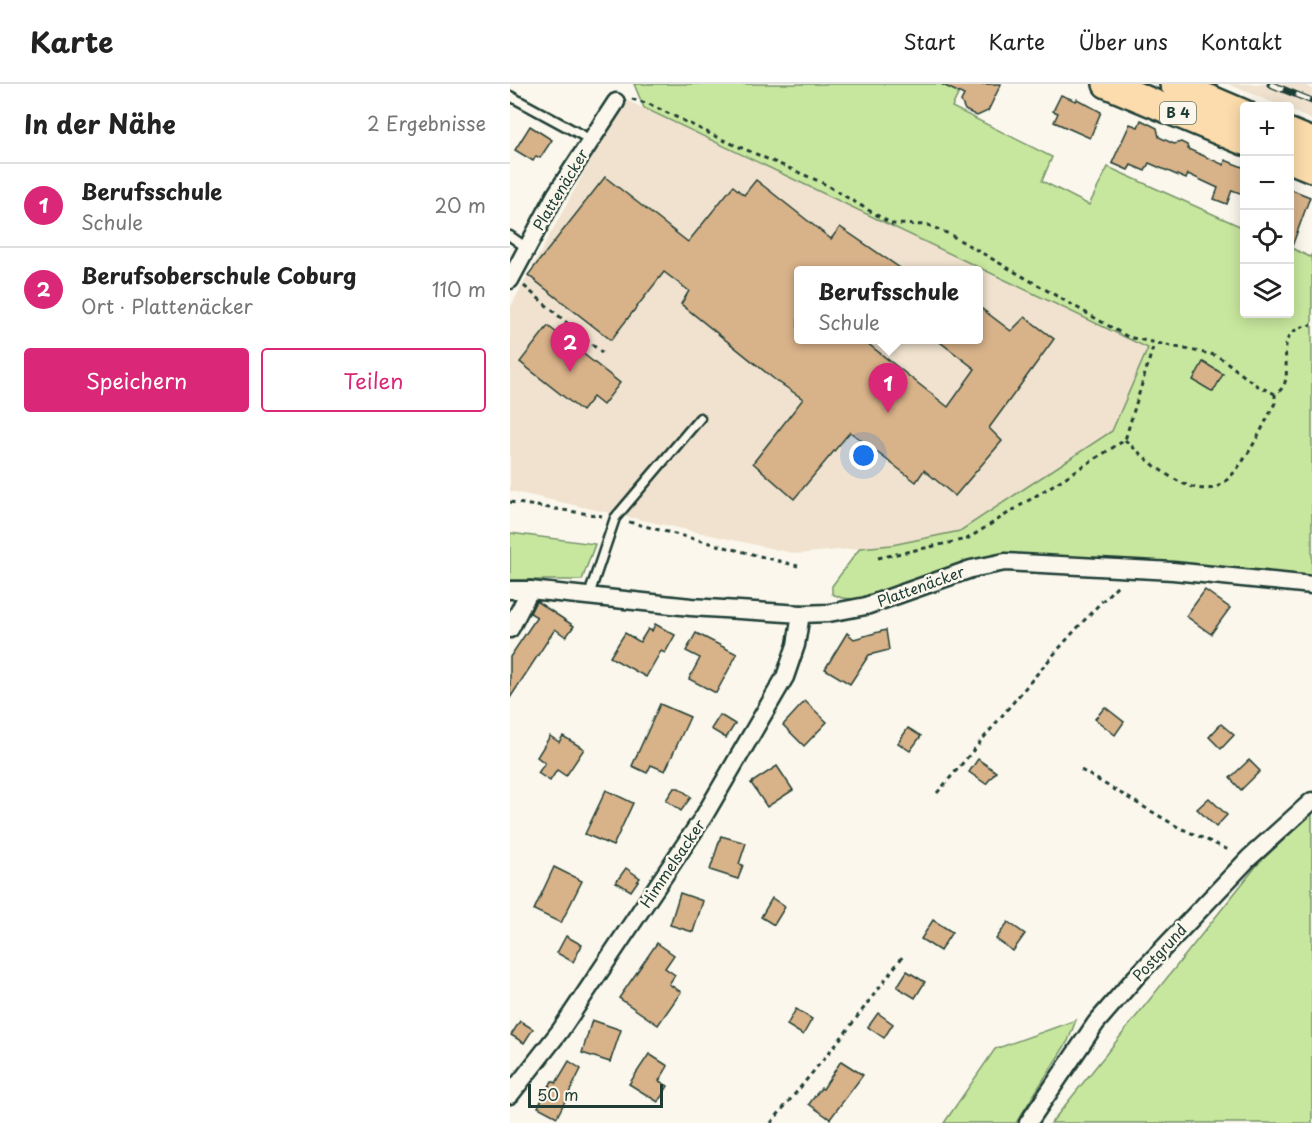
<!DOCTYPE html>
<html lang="de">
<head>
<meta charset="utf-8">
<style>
	body { margin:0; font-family:"Playpen Sans",sans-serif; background:#f2f2f2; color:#222 }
	.controls { position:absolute; right:18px; top:18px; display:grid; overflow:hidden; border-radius:6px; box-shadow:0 3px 15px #0003 }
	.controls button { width:54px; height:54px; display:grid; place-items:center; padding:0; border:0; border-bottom:2px solid #e0e0e0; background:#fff; color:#222; font:30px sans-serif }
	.scale { position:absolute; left:18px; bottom:15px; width:135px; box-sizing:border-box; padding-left:6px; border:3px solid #1f3d34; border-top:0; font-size:16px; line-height:21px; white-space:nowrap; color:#1f3d34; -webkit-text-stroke:4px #fbf7ec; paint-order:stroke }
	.you { position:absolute; left:354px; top:372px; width:21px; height:21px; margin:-15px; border:4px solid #fff; border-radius:50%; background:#1a73e8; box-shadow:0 0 0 9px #1a73e833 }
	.badge { display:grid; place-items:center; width:39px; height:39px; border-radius:50%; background:#db2777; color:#fff; font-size:20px; font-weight:700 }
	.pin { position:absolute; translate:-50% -50px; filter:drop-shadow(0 2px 3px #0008) }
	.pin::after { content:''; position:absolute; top:32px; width:21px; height:18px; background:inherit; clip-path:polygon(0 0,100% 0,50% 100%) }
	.popup { position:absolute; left:284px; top:182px; width:189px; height:78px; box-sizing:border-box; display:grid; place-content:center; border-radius:6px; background:#fff; filter:drop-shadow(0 2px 4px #0005); font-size:20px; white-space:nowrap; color:#767676 }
	.popup b { font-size:22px; color:#222 }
	.popup::after { content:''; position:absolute; left:50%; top:100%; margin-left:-12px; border:12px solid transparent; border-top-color:#fff }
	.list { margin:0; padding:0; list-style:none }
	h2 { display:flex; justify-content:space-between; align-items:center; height:78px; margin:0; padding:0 24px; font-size:26px }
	h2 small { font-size:20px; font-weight:400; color:#767676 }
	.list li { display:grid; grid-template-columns:39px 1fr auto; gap:18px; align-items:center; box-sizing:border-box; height:84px; padding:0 24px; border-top:2px solid #e0e0e0 }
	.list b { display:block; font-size:22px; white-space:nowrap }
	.list p { margin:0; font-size:20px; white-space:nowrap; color:#767676 }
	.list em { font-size:20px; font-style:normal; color:#767676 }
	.actions { display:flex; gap:12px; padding:18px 24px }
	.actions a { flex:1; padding:14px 0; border:2px solid #db2777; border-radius:6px; text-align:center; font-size:21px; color:#db2777 }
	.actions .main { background:#db2777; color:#fff }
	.icon { flex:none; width:33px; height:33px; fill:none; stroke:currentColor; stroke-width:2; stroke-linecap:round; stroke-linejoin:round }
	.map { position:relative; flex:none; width:802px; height:1039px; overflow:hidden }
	header { display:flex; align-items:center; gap:36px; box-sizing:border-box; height:84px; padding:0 30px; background:#fff; border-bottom:2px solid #e0e0e0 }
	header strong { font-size:28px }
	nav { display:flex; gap:33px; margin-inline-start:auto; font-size:21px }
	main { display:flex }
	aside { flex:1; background:#fff }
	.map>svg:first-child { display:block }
	.built { fill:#f0e2ce; fill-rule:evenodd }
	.green { fill:#c8e79e; stroke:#749269; stroke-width:1.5 }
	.building { fill:#d8b289; stroke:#1f3d34; stroke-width:1.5 }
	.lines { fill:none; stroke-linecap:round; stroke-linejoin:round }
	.service-casing { stroke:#1f3d34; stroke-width:13 }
	.minor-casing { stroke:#1f3d34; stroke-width:21 }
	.trunk-casing { stroke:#1f3d34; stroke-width:32 }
	.path { stroke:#1f3d34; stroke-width:3; stroke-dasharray:4.5 4.5; stroke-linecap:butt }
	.service { stroke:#fbf7ec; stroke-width:8 }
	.minor { stroke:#fbf7ec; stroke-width:16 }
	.trunk { stroke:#fcdcac; stroke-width:27 }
	.rail-casing { stroke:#1f3d34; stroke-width:7 }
	.rail { stroke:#fbf7ec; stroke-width:4.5; stroke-dasharray:14; stroke-linecap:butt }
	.labels { text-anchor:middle; stroke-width:5; stroke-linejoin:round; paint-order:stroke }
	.shield { fill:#fbf7ec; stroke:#61756b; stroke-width:1.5 }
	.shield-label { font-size:14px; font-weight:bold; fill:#1f3d34 }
	.street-label { font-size:15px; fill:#1f3d34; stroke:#fbf7ec }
</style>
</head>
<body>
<header>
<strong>Karte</strong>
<nav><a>Start</a><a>Karte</a><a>Über uns</a><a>Kontakt</a></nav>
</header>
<main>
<aside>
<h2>In der Nähe<small>2 Ergebnisse</small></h2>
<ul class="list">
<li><span class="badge">1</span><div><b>Berufsschule</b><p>Schule</p></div><em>20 m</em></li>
<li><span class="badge">2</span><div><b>Berufsoberschule Coburg</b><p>Ort · Plattenäcker</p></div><em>110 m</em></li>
</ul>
<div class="actions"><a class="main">Speichern</a><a>Teilen</a></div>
</aside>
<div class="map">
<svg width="802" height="1039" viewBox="0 0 802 1039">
	<rect width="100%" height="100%" fill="#fbf7ec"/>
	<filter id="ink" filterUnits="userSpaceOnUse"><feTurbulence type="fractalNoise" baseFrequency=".0167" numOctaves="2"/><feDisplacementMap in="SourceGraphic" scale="12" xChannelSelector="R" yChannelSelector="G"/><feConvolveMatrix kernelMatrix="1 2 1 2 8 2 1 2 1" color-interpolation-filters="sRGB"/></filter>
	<g filter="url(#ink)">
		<!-- built -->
		<g class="built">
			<polygon points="718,0 792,0 802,5 802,36 780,26 780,22 771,22"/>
			<path d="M114,15L638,264L602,347L450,447L382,461L287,470L0,407V224ZM288,186H468V256H288Z"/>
		</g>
		<!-- green -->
		<g class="green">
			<polygon points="124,0 453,0 442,23 542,73 532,97 579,121 598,83 734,144 734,230 780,230 780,163 800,173 802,170 802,494 485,471 358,516 332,514 322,510 322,502 350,464 382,461 450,447 602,347 638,264 134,24"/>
			<polygon points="0,449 85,460 72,496 0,496"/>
			<polygon points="802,729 802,1039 541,1039 748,780"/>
			<polygon points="566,936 558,957 506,1039 434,1039 485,965"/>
		</g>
		<!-- building -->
		<g class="building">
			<polygon points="431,0 491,0 478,27 467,32 455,26 451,17 454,11"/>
			<polygon points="551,11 566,17 567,15 591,28 580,54 544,38 548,29 543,27"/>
			<polygon points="631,36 647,44 649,53 664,60 671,58 677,61 678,65 714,81 715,76 735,84 735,111 722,106 717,120 704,115 708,104 678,90 676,95 639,79 635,87 621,81 618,86 602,79 620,40 628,43"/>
			<polygon points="20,42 42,56 30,74 26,72 23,77 5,66"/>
			<polygon points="95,93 178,158 223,102 234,111 246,96 321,155 330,143 393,186 288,186 288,255 352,255 438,323 465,285 426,255 468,255 468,222 501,247 515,233 544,255 479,344 492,357 445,412 414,386 406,398 340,348 284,415 243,379 293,315 264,295 171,220 179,207 154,188 101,256 18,191"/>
			<polygon points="780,105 800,113 781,165 780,165"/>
			<polygon points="38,242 110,299 93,321 83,313 72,327 10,278"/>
			<polygon points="693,278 713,290 703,308 683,296"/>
			<polygon points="695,506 720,524 701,550 676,532"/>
			<polygon points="26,517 64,542 56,553 45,545 0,614 0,573 27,533 20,529"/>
			<polygon points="145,540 165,551 155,569 151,567 136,593 100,573 115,549 130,558 138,545 142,547"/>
			<polygon points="376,546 379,566 359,571 340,600 315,585 337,549 344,555"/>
			<polygon points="186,549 227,570 206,609 179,595 190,574 176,567"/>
			<polygon points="295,617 317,638 294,662 273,641"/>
			<polygon points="150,620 180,633 155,687 141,681 137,689 122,682"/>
			<polygon points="595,623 614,638 605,651 585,635"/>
			<polygon points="210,631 225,640 216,654 201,645"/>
			<polygon points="711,640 724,651 711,665 699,653"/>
			<polygon points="398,644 411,652 400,667 388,659"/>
			<polygon points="40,652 49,658 53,652 74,665 56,692 47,686 40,697 28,689 35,679 27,673"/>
			<polygon points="468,675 486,688 476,700 459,688"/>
			<polygon points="739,676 750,687 731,706 720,694"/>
			<polygon points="267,682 283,706 257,723 241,699"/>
			<polygon points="164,704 169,704 181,713 171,727 156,716"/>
			<polygon points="96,706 123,719 103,762 75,750"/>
			<polygon points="699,714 717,731 706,743 687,725"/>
			<polygon points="211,752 236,759 229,780 233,781 228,795 200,786"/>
			<polygon points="44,783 72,797 51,839 24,826"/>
			<polygon points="116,784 130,794 121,807 106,798"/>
			<polygon points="170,809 193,817 183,848 160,841"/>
			<polygon points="262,814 275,823 264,841 251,833"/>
			<polygon points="423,836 442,848 430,867 411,855"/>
			<polygon points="498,838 515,850 503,867 486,855"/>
			<polygon points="56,852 72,861 63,878 47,869"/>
			<polygon points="147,859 164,871 155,884 165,891 159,900 171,908 148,941 109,914"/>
			<polygon points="397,887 415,898 405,914 387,903"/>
			<polygon points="286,925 302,935 293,951 277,941"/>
			<polygon points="368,929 383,940 374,954 358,943"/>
			<polygon points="82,936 111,946 100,978 72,969"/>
			<polygon points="10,937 23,945 14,959 1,951"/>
			<polygon points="139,970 158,982 149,997 158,1002 148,1018 119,1000"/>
			<polygon points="59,977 71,985 47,1033 28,1023 42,997 46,999"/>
			<polygon points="331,977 353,991 320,1035 299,1020 311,1004 313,1005"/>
		</g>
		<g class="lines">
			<defs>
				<g id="service">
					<polyline points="0,12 81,56"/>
					<polyline points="0,152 17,164"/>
					<polyline points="79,511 105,434 190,334"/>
				</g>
				<g id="minor">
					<polyline points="0,196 46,110 106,18"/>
					<polyline points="0,506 20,506 181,523 291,530 319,529 356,522 461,485 495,478 663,487 802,501"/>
					<polyline points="0,545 20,506"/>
					<polyline points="0,1011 50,947 194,732 275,593 286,561 291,530"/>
					<polyline points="518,1039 586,939 625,894 739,774 802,717"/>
				</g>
				<g id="trunk">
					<polyline points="597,0 734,57"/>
					<polyline points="664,0 734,30"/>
					<polyline points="780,49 802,58"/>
					<polyline points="780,75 802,84"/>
				</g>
			</defs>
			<!-- service casing -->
			<use href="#service" class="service-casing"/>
			<!-- minor casing -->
			<use href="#minor" class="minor-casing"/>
			<!-- trunk casing -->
			<use href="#trunk" class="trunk-casing"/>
			<!-- path -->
			<g class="path">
				<path d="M122,15L139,20L211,55L311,98L382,140L418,141L439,150L618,253L704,271L714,276L744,300L765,310C794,295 752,247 802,241"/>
				<polyline points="14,202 92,269"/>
				<path d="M615,356C635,374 673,411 703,404C728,398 754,340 765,319V310"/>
				<polyline points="0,418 92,432"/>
				<polyline points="119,438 288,482"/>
				<polyline points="368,474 457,455 615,356 644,260"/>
				<polyline points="571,686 668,743 721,767"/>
				<path d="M427,709C487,640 543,566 608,501"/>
				<polyline points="261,1039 335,949 393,872"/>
			</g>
			<!-- service -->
			<use href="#service" class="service"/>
			<!-- minor -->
			<use href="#minor" class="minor"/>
			<!-- trunk -->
			<use href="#trunk" class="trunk"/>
			<defs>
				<polyline id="rail" points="760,0 802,17"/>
			</defs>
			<!-- rail casing -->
			<use href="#rail" class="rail-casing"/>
			<!-- rail -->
			<use href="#rail" class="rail"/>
		</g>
	</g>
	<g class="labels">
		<!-- shield labels -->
		<rect class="shield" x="650" y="18" width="36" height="22" rx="4.5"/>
		<g class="shield-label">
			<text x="668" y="34">B 4</text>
		</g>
		<!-- street labels -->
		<g class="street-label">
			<text transform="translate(51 106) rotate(-59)" y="5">Plattenäcker</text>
			<text transform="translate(411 503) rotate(-20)" y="5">Plattenäcker</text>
			<text transform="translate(163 780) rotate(-56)" y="5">Himmelsacker</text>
			<text transform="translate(650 869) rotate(-47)" y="5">Postgrund</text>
		</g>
	</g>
</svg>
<div class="controls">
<button>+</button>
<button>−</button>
<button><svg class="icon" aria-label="locate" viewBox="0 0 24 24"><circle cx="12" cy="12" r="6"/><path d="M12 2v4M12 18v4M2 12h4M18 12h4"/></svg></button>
<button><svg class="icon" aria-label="layers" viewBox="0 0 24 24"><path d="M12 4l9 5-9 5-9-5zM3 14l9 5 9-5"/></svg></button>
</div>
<div class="scale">50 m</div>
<div class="you"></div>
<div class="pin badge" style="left:378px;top:329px">1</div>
<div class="popup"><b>Berufsschule</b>Schule</div>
<div class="pin badge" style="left:60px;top:288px">2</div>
</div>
</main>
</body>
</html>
